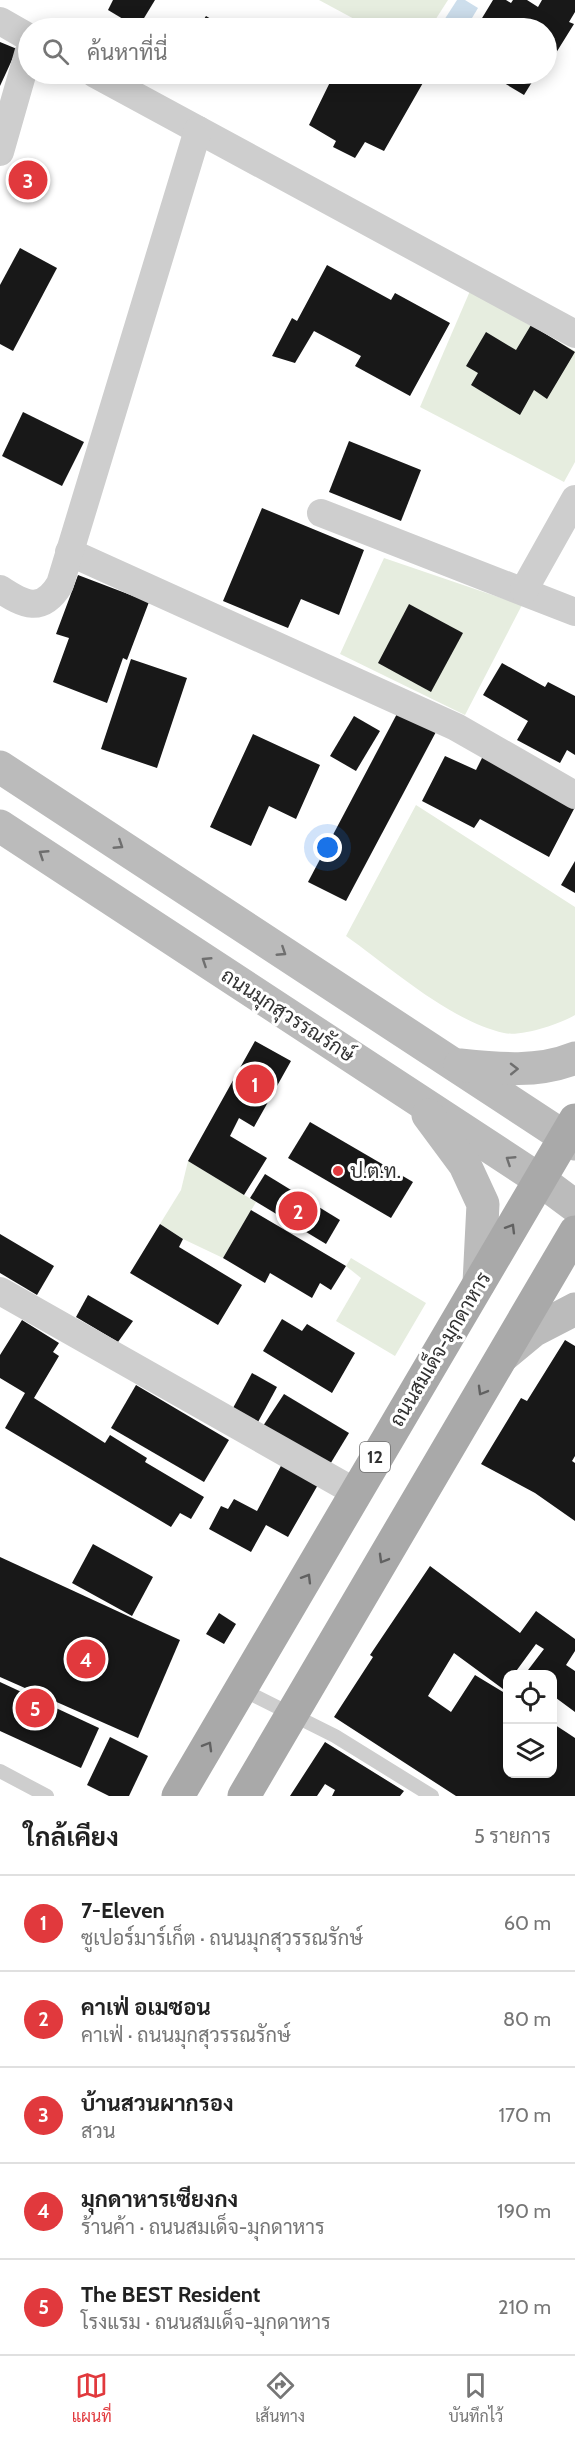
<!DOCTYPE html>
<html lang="th">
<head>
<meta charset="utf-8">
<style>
	body { margin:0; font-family:Cabin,Sarabun,sans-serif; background:#f2f2f2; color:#222 }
	.controls { position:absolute; right:18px; bottom:18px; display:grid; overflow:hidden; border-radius:12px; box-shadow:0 3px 15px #0003 }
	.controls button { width:54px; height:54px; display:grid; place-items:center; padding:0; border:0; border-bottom:2px solid #e0e0e0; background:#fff; color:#222; font:30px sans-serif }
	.you { position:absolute; left:328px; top:848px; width:21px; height:21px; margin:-15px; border:4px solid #fff; border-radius:50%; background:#1a73e8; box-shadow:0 0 0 9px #1a73e833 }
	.badge { display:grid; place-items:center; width:39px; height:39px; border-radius:50%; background:#e1393d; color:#fff; font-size:20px; font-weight:700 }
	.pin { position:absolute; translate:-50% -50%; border:3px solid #fff; box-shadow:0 2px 6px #0006 }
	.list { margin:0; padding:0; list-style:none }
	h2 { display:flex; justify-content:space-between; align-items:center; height:78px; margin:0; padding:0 24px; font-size:26px }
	h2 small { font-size:20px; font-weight:400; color:#767676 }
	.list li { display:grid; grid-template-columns:39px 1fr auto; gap:18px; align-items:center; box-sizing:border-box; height:96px; padding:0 24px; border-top:2px solid #e0e0e0 }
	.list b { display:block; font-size:22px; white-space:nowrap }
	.list p { margin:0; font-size:20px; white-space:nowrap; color:#767676 }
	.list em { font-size:20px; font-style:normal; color:#767676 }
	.icon { flex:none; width:33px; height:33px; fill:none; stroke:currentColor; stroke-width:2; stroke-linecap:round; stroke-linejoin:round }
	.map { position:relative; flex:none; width:575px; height:1796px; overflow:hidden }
	.search { position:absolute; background:#fff; box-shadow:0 3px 15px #0003; left:18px; right:18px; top:18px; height:66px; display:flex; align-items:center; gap:15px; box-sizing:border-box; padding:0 21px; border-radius:33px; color:#767676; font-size:22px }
	.sheet { height:558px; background:#fff }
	nav { display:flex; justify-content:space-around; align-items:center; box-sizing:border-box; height:84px; border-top:2px solid #e0e0e0; background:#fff; font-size:16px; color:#767676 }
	nav a { display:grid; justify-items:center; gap:3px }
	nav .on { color:#e1393d }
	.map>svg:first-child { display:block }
	.green { fill:#e6eddf }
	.water { fill:#cddeec }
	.building { fill:#181818 }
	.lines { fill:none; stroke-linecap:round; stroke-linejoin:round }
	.service { stroke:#cecece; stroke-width:14 }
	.minor { stroke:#cecece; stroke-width:28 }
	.secondary { stroke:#bbb; stroke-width:33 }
	.primary { stroke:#a9a9a9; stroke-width:33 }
	.oneway { stroke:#6f6f6f }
	.oneway2 { stroke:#616161 }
	.poi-dot { fill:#e1393d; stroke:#fff; stroke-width:2 }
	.labels { text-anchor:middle; stroke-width:6; stroke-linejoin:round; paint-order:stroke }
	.shield { fill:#fff; stroke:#6f6f6f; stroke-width:1.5 }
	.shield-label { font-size:18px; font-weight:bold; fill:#313131 }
	.street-label { font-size:20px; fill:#313131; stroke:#fff }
	.poi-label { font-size:20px; fill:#313131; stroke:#fff; text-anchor:start }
</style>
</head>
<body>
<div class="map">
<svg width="575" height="1796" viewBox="0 0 575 1796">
	<rect width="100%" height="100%" fill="#fff"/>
	<!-- green -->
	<g class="green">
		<polygon points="319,0 448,0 430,28 371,28"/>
		<polygon points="470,291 575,351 575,462 564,482 420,407"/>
		<polygon points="384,558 522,605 465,715 340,654"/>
		<path d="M416,805L575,907V1015C560,1024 521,1037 504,1033C450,1021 391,968 346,936Z"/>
		<polygon points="188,1161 256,1202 223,1258 183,1239 160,1224 181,1190"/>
		<polygon points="351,1258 426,1303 395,1356 336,1321 361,1278 346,1266"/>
	</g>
	<!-- water -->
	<polygon class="water" points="457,0 465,0 478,8 466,28 439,28"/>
	<!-- building -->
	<g class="building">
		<polygon points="113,0 155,0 138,28 108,10"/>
		<polygon points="493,0 506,0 511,3 513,0 527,0 538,7 542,0 575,0 575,12 569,22 574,24 546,69 546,28 476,28"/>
		<polygon points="206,16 226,28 198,28"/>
		<polygon points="0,42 17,49 0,86"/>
		<polygon points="334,74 410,74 424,81 384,151 365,142 355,158 333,147 336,141 309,125"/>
		<polygon points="503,74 544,74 542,77 537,74 524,95 499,80"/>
		<polygon points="20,248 57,268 13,351 0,344 0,285"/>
		<polygon points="327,265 391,300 395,293 450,323 410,396 355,366 361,356 314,331 295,363 272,356 292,318 297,321"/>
		<polygon points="531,325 575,352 547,399 534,390 520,415 471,385 478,373 466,366 486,332 516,350"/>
		<polygon points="23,412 84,442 62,486 2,456"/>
		<polygon points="349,441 421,470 401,521 329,492"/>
		<polygon points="262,508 364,550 339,615 301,599 288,628 223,601"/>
		<polygon points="78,575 149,602 127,660 123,658 107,703 53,682 69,638 56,634"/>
		<polygon points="409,604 463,633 431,692 378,663"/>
		<polygon points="131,659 187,678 157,768 101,749"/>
		<polygon points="502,663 545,687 548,682 575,696 575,755 567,750 560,763 517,740 528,721 483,695"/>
		<polygon points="399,710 437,730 346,901 308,882"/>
		<polygon points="354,716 380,731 356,771 330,756"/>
		<polygon points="253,734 320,765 296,819 269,806 251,846 210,827"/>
		<polygon points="445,756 476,770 483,756 575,807 549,857 480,819 474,828 422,801"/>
		<polygon points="575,861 575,893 561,885"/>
		<polygon points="255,1041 291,1061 254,1127 239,1118 230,1136 267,1158 244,1195 188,1161"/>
		<polygon points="310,1122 413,1182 391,1218 288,1158"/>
		<polygon points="265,1174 340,1220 326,1244 250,1198"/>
		<polygon points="251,1210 346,1266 331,1290 320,1283 312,1298 270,1273 265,1283 223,1258"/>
		<polygon points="160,1224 183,1239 179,1247 242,1285 218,1325 130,1273"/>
		<polygon points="0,1234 54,1266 37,1295 0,1273"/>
		<polygon points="88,1295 133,1321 118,1342 76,1317"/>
		<polygon points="282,1319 302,1331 307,1324 355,1353 332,1393 263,1351"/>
		<polygon points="22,1320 59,1343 53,1352 59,1356 34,1398 105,1443 110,1435 147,1458 145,1462 204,1497 191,1519 180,1513 171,1527 5,1428 25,1393 0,1378 0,1355"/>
		<polygon points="565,1340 575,1346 575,1456 572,1461 575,1463 575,1521 535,1493 481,1464 521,1398 527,1401"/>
		<polygon points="252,1373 277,1387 258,1422 233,1408"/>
		<polygon points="136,1385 229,1440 204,1482 111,1428"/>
		<polygon points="284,1394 349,1433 329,1466 263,1426"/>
		<polygon points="283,1462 319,1483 288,1537 266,1525 251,1552 209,1529 221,1506 228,1509 234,1499 257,1511"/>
		<polygon points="93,1544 153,1577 132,1616 72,1583"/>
		<polygon points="0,1557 180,1640 138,1738 0,1677"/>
		<polygon points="430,1566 520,1633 536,1611 575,1639 575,1651 566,1665 575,1671 575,1712 552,1695 552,1674 525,1674 544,1649 536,1644 514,1674 508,1674 508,1683 503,1689 454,1653 428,1696 451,1712 475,1675 508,1695 508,1774 552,1774 552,1723 566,1732 575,1738 575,1796 456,1796 334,1717 373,1657 370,1655"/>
		<polygon points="219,1613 236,1624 224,1644 206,1634"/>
		<polygon points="0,1682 99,1728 81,1768 0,1731"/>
		<polygon points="110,1737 148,1756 129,1796 109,1796 87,1785"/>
		<polygon points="325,1742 404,1791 400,1796 332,1796 335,1790 325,1784 317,1796 290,1796"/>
	</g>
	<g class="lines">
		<!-- service -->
		<g class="service">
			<polyline points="241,1689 335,1736 432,1796"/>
			<polyline points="0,1771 47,1796"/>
		</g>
		<!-- minor -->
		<g class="minor">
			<polyline points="0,21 28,37"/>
			<polyline points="95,74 575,334"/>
			<polyline points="0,152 28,54"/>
			<polyline points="321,513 575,612"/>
			<polyline points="69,552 456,727 575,795"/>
			<path d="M0,589C24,605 42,614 60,584L198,130"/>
			<polyline points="524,590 575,499"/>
			<polyline points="0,1291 355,1492"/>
		</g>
		<!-- secondary -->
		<g class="secondary">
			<polyline points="0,767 575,1144"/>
			<polyline points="0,826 540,1180 575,1206"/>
			<path d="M460,1065C499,1069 538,1073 575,1058"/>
			<polyline points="428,1115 465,1165 483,1204 479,1283"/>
			<polyline points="504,1355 533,1331 575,1309"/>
		</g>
		<!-- primary -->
		<g class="primary">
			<polyline points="178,1796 575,1120"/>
			<polyline points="244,1796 575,1232"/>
		</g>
	</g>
	<!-- one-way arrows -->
	<defs><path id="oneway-chevron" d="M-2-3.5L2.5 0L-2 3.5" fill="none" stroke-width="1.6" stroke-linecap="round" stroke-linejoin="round" transform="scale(1.5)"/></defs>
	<g class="oneway">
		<use href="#oneway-chevron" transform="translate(119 845) rotate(33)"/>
		<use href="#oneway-chevron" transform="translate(43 854) rotate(-147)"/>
		<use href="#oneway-chevron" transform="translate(282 952) rotate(33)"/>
		<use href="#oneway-chevron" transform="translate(206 961) rotate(-147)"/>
		<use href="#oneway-chevron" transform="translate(514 1069) rotate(-1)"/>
		<use href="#oneway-chevron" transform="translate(510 1160) rotate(-147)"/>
	</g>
	<g class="oneway2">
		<use href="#oneway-chevron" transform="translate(511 1228) rotate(-59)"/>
		<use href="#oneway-chevron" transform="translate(482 1391) rotate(120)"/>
		<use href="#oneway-chevron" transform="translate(383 1559) rotate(120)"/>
		<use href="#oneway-chevron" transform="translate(307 1578) rotate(-59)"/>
		<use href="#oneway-chevron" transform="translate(208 1746) rotate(-60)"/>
	</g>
	<!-- markers -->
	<circle class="poi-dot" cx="338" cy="1171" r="6"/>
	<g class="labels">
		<!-- shield labels -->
		<rect class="shield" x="360" y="1442" width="30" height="30" rx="4.5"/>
		<g class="shield-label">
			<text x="375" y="1463">12</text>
		</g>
		<!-- street labels -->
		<g class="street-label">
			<text transform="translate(288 1015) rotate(33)" y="7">ถนนมุกสุวรรณรักษ์</text>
			<text transform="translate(440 1349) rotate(-59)" y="7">ถนนสมเด็จ-มุกดาหาร</text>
		</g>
		<!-- poi labels -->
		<g class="poi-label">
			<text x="350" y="1178">ป.ต.ท.</text>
		</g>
	</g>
</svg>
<div class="controls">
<button><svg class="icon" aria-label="locate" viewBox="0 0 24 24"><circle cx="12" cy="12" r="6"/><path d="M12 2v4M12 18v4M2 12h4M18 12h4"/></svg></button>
<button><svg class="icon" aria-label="layers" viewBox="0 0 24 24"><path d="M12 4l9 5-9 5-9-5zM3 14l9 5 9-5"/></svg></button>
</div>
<div class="you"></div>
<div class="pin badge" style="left:255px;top:1084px">1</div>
<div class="pin badge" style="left:298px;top:1211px">2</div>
<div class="pin badge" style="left:28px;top:180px">3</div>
<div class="pin badge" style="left:86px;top:1659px">4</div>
<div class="pin badge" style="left:35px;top:1708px">5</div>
<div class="search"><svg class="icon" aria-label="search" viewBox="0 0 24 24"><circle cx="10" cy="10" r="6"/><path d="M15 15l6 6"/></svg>ค้นหาที่นี่</div>
</div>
<section class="sheet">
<h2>ใกล้เคียง<small>5 รายการ</small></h2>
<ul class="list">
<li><span class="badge">1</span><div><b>7-Eleven</b><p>ซูเปอร์มาร์เก็ต · ถนนมุกสุวรรณรักษ์</p></div><em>60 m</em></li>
<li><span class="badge">2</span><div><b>คาเฟ่ อเมซอน</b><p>คาเฟ่ · ถนนมุกสุวรรณรักษ์</p></div><em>80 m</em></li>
<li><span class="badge">3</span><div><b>บ้านสวนผากรอง</b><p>สวน</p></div><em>170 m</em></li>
<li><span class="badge">4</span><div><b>มุกดาหารเซียงกง</b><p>ร้านค้า · ถนนสมเด็จ-มุกดาหาร</p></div><em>190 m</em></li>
<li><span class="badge">5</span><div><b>The BEST Resident</b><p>โรงแรม · ถนนสมเด็จ-มุกดาหาร</p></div><em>210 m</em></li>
</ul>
</section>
<nav>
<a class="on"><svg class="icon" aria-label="map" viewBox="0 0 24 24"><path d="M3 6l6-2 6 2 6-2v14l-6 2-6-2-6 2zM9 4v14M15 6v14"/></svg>แผนที่</a>
<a><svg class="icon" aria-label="directions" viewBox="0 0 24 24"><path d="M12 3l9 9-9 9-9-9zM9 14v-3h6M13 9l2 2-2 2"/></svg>เส้นทาง</a>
<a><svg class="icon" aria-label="saved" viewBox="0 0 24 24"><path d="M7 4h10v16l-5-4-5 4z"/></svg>บันทึกไว้</a>
</nav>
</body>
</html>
